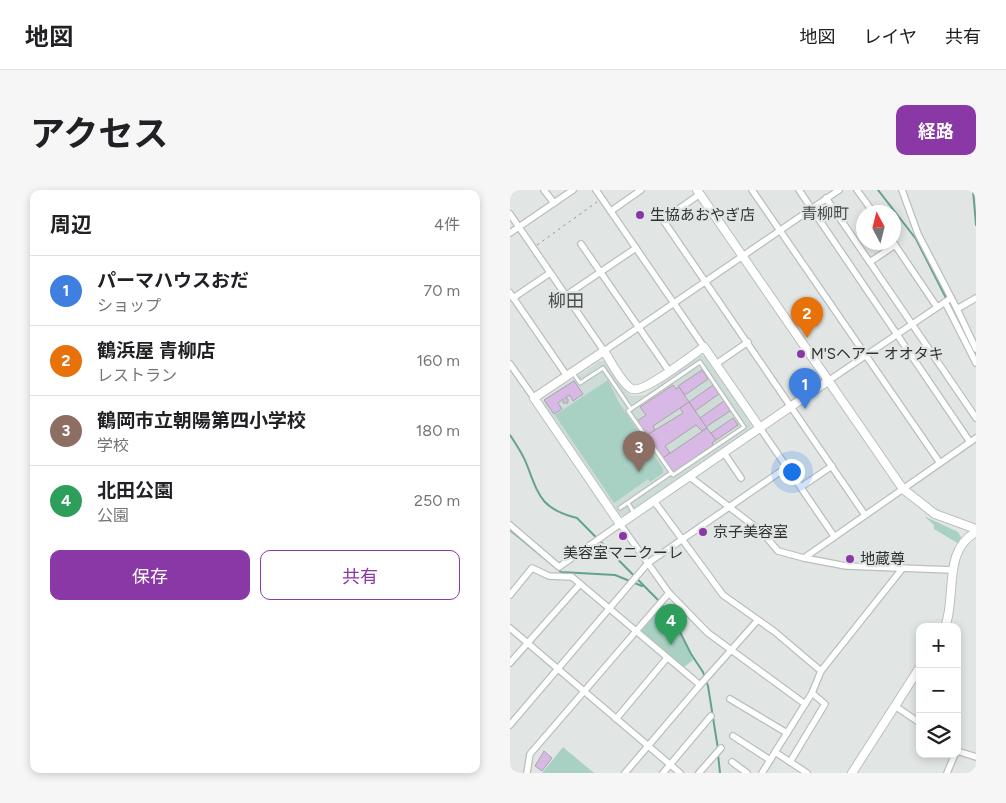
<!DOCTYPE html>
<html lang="ja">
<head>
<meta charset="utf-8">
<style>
	body { margin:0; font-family:Figtree,"Noto Sans JP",sans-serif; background:#f6f6f6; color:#202124 }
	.controls { position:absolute; right:15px; bottom:15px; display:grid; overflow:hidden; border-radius:10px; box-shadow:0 2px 8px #0003 }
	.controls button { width:45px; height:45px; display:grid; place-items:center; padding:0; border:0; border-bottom:1px solid #e0e0e0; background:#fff; color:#202124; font:25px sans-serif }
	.compass { position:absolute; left:346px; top:15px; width:45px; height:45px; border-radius:50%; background:#fff; box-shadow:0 2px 8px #0003; rotate:353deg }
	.you { position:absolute; left:281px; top:281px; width:18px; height:18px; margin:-12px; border:4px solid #fff; border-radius:50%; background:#1a73e8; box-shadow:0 0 0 8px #1a73e833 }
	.badge { display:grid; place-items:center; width:32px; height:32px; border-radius:50%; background:#8b38a7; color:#fff; font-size:16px; font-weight:700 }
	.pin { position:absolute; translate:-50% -41px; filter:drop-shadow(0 1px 2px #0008) }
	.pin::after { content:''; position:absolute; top:26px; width:18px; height:15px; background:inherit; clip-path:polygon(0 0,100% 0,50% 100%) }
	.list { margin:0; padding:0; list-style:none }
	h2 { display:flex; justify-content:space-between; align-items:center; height:65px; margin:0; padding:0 20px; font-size:21px }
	h2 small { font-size:16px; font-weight:400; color:#757577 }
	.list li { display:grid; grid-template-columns:32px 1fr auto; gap:15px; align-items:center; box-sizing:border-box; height:70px; padding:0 20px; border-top:1px solid #e0e0e0 }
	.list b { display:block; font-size:19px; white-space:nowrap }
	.list p { margin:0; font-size:16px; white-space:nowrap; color:#757577 }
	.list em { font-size:16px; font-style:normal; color:#757577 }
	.actions { display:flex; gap:10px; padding:15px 20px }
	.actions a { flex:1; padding:11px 0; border:1px solid #8b38a7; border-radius:10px; text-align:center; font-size:18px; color:#8b38a7 }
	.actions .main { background:#8b38a7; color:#fff }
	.icon { flex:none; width:28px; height:28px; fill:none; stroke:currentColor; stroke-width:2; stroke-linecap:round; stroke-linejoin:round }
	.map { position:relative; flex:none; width:466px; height:583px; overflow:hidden; border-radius:10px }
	header { display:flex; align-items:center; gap:30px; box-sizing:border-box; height:70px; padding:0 25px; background:#fff; border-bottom:1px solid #e0e0e0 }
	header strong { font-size:24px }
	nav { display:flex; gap:28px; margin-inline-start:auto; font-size:18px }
	.intro { display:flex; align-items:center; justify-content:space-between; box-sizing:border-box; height:120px; padding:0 30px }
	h1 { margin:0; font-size:35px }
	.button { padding:12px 22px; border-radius:10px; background:#8b38a7; color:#fff; font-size:18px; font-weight:700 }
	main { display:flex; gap:30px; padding:0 30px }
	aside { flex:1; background:#fff; border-radius:10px; box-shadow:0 2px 8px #0003 }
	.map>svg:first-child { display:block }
	.built { fill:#cedcd7 }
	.green { fill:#a8d1c4 }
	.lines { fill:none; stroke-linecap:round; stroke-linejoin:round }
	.stream { stroke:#64a28f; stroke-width:2 }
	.building { fill:#d8b8e5; stroke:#a8a5a9 }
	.service-casing { stroke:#b9bfbd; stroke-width:5.5 }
	.minor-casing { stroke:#b9bfbd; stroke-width:8 }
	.tertiary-casing { stroke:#b9bfbd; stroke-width:10 }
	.path { stroke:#909493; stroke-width:1; stroke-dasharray:2.5 4; stroke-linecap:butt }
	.service { stroke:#fff; stroke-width:3 }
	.minor { stroke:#fff; stroke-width:5.5 }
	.tertiary { stroke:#fff; stroke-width:8 }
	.poi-dot { fill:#8b38a7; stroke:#e1e6e4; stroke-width:2 }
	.labels { text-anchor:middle; stroke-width:4.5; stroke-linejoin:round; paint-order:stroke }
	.poi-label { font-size:15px; fill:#303231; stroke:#e1e6e4; text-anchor:start }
	.neighbourhood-label { font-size:16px; fill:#4b4f4e; stroke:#e1e6e4 }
	.quarter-label { font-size:18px; fill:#4b4f4e; stroke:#e1e6e4 }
</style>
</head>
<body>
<header>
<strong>地図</strong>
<nav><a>地図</a><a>レイヤ</a><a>共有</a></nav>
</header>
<div class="intro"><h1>アクセス</h1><a class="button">経路</a></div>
<main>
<aside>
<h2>周辺<small>4件</small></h2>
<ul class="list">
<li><span class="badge" style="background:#3f7fe0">1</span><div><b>パーマハウスおだ</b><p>ショップ</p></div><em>70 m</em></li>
<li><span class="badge" style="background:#e8710a">2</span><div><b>鶴浜屋 青柳店</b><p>レストラン</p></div><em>160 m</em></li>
<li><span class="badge" style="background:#8d6e63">3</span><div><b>鶴岡市立朝陽第四小学校</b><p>学校</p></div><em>180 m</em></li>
<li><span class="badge" style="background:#2e9e5b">4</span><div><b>北田公園</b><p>公園</p></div><em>250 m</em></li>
</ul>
<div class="actions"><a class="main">保存</a><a>共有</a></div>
</aside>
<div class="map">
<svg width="466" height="583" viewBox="0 0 466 583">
	<rect width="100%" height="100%" fill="#e1e6e4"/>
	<!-- built -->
	<polygon class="built" points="190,166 195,166 242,234 241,239 114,326 110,325 33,213 34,209 90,171 95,171 118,204 123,206 135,205"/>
	<!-- green -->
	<g class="green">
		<polygon points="98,190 108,211 153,279 153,283 140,292 138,289 104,313 45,225"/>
		<polygon points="414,326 448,342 451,347 449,354 424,339 424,335"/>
		<polygon points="150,415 165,434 183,470 173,478 129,439"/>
		<polygon points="53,557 84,583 32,583"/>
	</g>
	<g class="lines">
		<!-- stream -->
		<g class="stream">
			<polyline points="368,0 406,49 466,167"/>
			<polyline points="463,0 466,35"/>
			<path d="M0,245C6,254 13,264 17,275C29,306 31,319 67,328L149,411"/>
			<polyline points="0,340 51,382 105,385 132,396"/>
			<polyline points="152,415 165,432 181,464 193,482 198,496 208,559"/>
			<polyline points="208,564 210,583"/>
		</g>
	</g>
	<!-- building -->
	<g class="building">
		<polygon points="192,180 198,189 175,205 168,196"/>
		<polygon points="64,191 73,204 63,211 60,205 55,208 58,209 58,213 53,213 53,209 48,213 52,219 44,224 34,210"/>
		<polygon points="163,195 166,199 169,197 179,212 143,236 145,240 137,245 127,231 136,225 130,217"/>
		<polygon points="203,195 209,204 185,221 179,212"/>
		<polygon points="214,211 220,221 196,237 190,228"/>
		<polygon points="179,212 197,238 192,241 186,235 155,256 160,263 153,268 137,245 173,223 170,218"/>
		<polygon points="223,228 228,235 206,250 201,243"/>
		<polygon points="197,238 206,250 202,253 203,255 163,283 153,268"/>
		<polygon points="34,561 42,568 32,581 25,576"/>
	</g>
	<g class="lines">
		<defs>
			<g id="service">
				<polygon points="190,172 234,237 163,285 118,221"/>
				<polyline points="63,183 70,193 93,178 121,219"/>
				<polyline points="118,313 124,323"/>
				<polyline points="110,318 161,283"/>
			</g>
			<g id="minor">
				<polyline points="34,0 44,13"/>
				<polyline points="86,0 194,157"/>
				<polyline points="242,0 430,273"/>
				<polyline points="289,0 460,252"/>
				<polyline points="347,0 363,22"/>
				<polyline points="392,0 408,44 447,119 466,108"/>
				<polyline points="190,4 153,30 355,325"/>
				<polyline points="316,8 466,228"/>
				<polyline points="101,21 131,0"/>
				<polyline points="0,24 94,161 329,0"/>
				<polyline points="0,43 63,0"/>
				<polyline points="383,52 427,117"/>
				<polyline points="71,54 159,181"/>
				<polyline points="360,72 385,55"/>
				<polyline points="0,103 57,186"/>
				<polyline points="55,106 126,58"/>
				<polyline points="3,108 40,83"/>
				<polyline points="435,112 466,173"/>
				<polyline points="447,119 466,159"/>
				<polyline points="0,174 24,208"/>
				<polyline points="206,174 238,152"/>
				<polyline points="318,191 441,108"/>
				<polyline points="250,238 324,346"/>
				<polyline points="214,263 231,288"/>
				<polyline points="180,287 252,342 268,361 294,368 336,376 442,380"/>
				<polyline points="291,297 322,276"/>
				<polyline points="144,311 213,405 265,442 311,481"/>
				<polyline points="0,335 49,377 110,334 159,403 198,443 295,514"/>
				<polyline points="294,368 466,248"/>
				<polyline points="0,405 22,378 39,386 62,387 190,495 115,583"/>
				<polyline points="0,438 170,583"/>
				<polyline points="0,473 70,394"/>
				<polyline points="190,495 247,431"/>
				<polyline points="220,509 277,543"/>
				<polyline points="385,516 410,533"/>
				<polyline points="106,529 157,468"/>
				<polyline points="0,535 138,373 277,277"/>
				<polyline points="223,546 260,570"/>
				<polyline points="447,561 466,567"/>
				<polyline points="265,562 297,583"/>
				<polyline points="222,572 237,583"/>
				<polyline points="280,572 315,514 302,503"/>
				<polyline points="17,583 20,564 159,403"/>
				<polyline points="153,583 201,526"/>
				<polyline points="189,583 211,558"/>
				<polyline points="252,583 302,503 311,481 392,379"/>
				<polyline points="437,583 445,564"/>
			</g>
			<g id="tertiary">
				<polyline points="187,0 393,299 425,324 466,339"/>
				<path d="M250,238L194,157C182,165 133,204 122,199C112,194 100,170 94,161L24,208L110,334L318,191"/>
				<path d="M435,437C447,406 432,361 466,342"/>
				<polyline points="342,583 410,477"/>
			</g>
		</defs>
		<!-- service casing -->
		<use href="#service" class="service-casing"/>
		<!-- minor casing -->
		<use href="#minor" class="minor-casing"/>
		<!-- tertiary casing -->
		<use href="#tertiary" class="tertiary-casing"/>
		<!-- path -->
		<polyline class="path" points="27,55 87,12"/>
		<!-- service -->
		<use href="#service" class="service"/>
		<!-- minor -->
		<use href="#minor" class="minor"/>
		<!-- tertiary -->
		<use href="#tertiary" class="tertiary"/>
	</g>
	<!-- markers -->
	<g class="poi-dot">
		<circle cx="130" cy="25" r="5"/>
		<circle cx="291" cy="164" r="5"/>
		<circle cx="193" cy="342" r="5"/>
		<circle cx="113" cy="346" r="5"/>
		<circle cx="340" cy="369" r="5"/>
	</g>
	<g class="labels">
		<!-- poi labels -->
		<g class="poi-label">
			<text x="140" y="30">生協あおやぎ店</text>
			<text x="301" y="169">M'Sヘアー オオタキ</text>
			<text x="203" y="347">京子美容室</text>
			<text x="113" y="368" text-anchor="middle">美容室マニクーレ</text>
			<text x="350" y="374">地蔵尊</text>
		</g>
		<!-- neighbourhood labels -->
		<g class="neighbourhood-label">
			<text x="315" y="29">青柳町</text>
		</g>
		<!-- quarter labels -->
		<g class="quarter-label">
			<text x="56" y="117">柳田</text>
		</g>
	</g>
</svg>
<div class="controls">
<button>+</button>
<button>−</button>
<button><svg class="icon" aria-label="layers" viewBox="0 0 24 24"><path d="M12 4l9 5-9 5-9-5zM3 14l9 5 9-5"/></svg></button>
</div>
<svg class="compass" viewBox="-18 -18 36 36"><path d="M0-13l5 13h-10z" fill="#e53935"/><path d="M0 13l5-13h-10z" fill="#757577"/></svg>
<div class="you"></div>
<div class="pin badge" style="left:295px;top:219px;background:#3f7fe0">1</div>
<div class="pin badge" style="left:297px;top:148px;background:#e8710a">2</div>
<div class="pin badge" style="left:129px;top:282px;background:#8d6e63">3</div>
<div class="pin badge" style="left:161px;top:455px;background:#2e9e5b">4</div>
</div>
</main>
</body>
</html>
